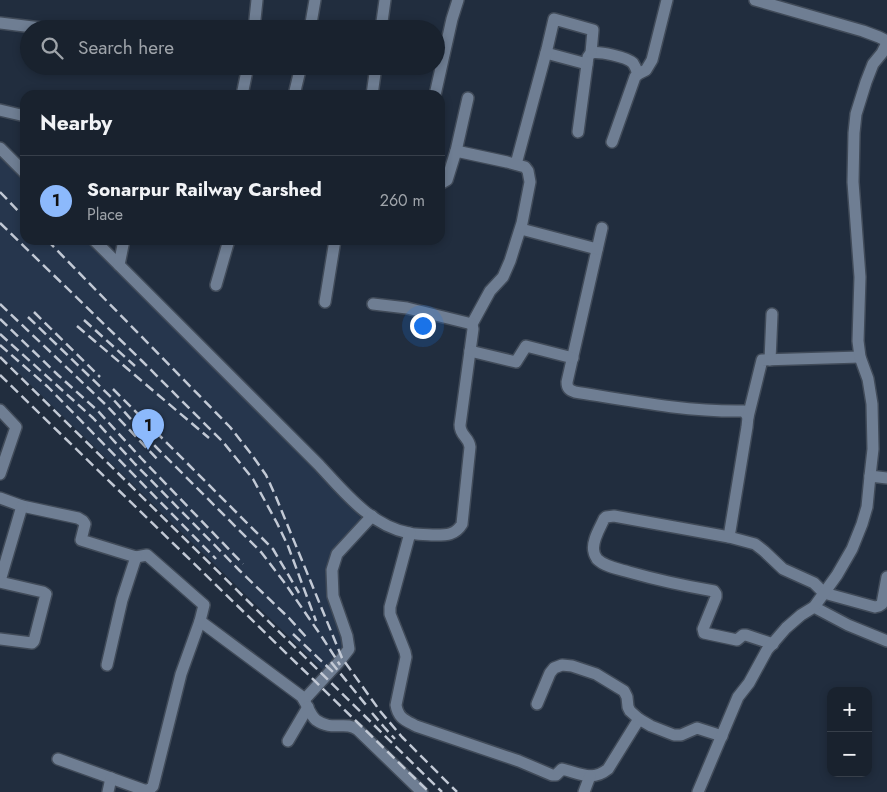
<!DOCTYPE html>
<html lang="en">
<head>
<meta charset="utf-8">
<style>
	body { margin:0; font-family:Jost,sans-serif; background:#262f3a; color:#f1f3f6 }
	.controls { position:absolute; right:15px; bottom:15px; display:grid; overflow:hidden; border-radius:10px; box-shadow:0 2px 8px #0003 }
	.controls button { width:45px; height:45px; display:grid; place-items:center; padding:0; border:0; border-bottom:1px solid #373f4a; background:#19222e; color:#f1f3f6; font:25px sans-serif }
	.you { position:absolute; left:422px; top:325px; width:18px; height:18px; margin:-12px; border:4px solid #fff; border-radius:50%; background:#1a73e8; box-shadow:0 0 0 8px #1a73e833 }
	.badge { display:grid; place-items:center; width:32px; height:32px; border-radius:50%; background:#8cb9fc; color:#111; font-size:16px; font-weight:700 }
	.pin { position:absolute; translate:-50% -41px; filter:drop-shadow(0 1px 2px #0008) }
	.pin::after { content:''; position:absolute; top:26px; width:18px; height:15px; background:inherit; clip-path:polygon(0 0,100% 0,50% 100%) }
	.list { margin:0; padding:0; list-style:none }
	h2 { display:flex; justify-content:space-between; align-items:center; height:65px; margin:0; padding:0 20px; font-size:21px }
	h2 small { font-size:16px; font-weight:400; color:#9fa4aa }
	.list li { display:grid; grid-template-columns:32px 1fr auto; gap:15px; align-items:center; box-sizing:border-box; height:90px; padding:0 20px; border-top:1px solid #373f4a }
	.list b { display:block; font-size:19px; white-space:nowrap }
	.list p { margin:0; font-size:16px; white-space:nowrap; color:#9fa4aa }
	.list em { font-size:16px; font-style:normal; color:#9fa4aa }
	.icon { flex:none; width:28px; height:28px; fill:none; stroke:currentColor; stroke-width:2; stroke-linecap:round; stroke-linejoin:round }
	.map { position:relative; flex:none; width:887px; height:792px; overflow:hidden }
	.search { position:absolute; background:#19222e; box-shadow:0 2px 8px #0003; left:20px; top:20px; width:425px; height:55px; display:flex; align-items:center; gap:12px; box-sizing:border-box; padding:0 18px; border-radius:28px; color:#9fa4aa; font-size:19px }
	.panel { position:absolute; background:#19222e; box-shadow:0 2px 8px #0003; left:20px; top:90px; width:425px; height:155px; border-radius:15px }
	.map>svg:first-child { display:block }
	.built { fill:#26364d }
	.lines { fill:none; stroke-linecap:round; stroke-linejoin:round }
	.minor-casing { stroke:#414b59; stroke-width:14 }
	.minor { stroke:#6f7e93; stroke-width:11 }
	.rail { stroke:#c2c9d5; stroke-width:2.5; stroke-dasharray:10 5; stroke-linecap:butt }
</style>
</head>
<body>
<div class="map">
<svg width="887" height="792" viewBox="0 0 887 792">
	<rect width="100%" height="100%" fill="#212d3e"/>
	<!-- built -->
	<polygon class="built" points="0,152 25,176 25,240 90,240 368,517 330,567 347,648 324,671 0,355"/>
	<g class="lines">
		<defs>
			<g id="minor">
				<polyline points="755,0 863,31 879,37 887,41"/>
				<polyline points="0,23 41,28"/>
				<polyline points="254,29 257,0"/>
				<polyline points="310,29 315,0"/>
				<polyline points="381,29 385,0"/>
				<polyline points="546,53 587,64"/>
				<polyline points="242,95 248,66"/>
				<polyline points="294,95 301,66"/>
				<polyline points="372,95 376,66"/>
				<polyline points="435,95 452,19 458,0"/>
				<polyline points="0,110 25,116"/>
				<path d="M578,132L588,57L591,53C599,51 627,57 633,63C635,66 637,71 638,74"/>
				<polyline points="612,142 635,77 638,74 646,70 652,60 667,0"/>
				<polyline points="0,148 25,173"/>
				<polyline points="456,151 468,98"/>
				<polyline points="516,164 547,49 554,19 593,30 591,53"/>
				<path d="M602,228L567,382C567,388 569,390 575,392C631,401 688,412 744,411L748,417L747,427L729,537"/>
				<polyline points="521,229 597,249"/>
				<path d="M94,240L319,465C344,492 371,526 409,533C417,535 425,534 432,535C445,535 455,536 462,524L470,447C469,437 460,436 460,425L473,329L472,324L490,291L503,277L510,261L522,223L530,182L528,171L525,167L507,162L456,151L447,180L440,184"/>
				<polyline points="119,265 124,240"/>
				<polyline points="216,285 229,240"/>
				<polyline points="325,302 335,240"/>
				<polyline points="373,304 407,308 472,324"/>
				<polyline points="470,351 516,362 526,346 573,358"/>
				<polyline points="770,360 772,314"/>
				<polyline points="0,410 16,427 0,474"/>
				<polyline points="748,417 762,360 860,357"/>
				<polyline points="870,476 873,449 872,404 868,379 860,357 858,341 860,277 853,182 854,133 856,114 866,82 873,64 882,53 887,43"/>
				<polyline points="0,498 22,506 78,518 83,521 85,524 81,540 136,557 147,555 204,605 200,621 181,674 153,786 149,790 144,790 58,759"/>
				<path d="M410,533L390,607V614L405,652L406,657L396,705C398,718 405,720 416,726L519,761L552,775H556L562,769C579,773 592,782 608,769L639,719"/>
				<polyline points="0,581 22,506"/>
				<polyline points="0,582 43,592 46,594 34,641 32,643 0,639"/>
				<polyline points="814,607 848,625 887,641"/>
				<path d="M200,621L301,696C307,703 309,714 316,720C333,732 345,720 358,730L422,792"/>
				<path d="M773,644L746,635H743L737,640L704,633L703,629L716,597V594L714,591C685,586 657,580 629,572C619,569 605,567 597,559C596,557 594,554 594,552C591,542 600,528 604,519L606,517L614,516L729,537L755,544L764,551L783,569L814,583L824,593L875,607L879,606L882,604L887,577"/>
				<polyline points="107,665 122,600 136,557"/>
				<polyline points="304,700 338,663 349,649 347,636 333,596 332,570 337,554 372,516"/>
				<polyline points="537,704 550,673 554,668 562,665 572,666 596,674 624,691 627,697 628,707 630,711 639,719 651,726 674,735 681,735 697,728 722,736"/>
				<polyline points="288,741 308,707"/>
				<polyline points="108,792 111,778"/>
				<polyline points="584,792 590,776"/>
				<polyline points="698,792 738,697 749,683 767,650 786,628 801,615 814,607 837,575 852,549 862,524 867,507 870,476 887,478"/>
			</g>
		</defs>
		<!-- minor casing -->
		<use href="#minor" class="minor-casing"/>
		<!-- minor -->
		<use href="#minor" class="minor"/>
		<!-- rail -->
		<g class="rail">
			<polyline points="0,192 25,218"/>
			<polyline points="0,223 142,361 223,442 253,479 277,523 288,546 316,621"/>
			<polyline points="47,240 230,427 252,455 266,475 276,497 342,658 380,711 402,737 457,792"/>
			<polyline points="0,304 105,404 158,460"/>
			<polyline points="34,312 100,377"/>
			<polyline points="28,317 112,398 155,446 261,552 284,582 322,637 340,665"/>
			<polyline points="0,319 58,375 98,411 141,458 243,564"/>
			<polyline points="84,320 135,366"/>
			<polyline points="77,326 209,438"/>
			<polyline points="0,334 93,418 135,464 240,571 289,618 307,638"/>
			<polyline points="0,345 48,387 216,559"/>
			<polyline points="0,357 442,792"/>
			<polyline points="0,375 429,792"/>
			<polyline points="113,389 273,549 299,593"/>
			<polyline points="293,634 333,672"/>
			<polyline points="331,662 366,705"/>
			<polyline points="372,713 384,727 395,739"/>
		</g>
	</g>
</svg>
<div class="controls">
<button>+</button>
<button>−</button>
</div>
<div class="you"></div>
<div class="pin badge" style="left:148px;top:450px">1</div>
<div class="search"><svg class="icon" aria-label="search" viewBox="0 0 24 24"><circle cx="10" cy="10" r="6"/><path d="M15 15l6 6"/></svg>Search here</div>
<section class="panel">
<h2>Nearby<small></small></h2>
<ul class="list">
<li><span class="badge">1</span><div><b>Sonarpur Railway Carshed</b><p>Place</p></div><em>260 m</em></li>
</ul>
</section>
</div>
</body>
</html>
